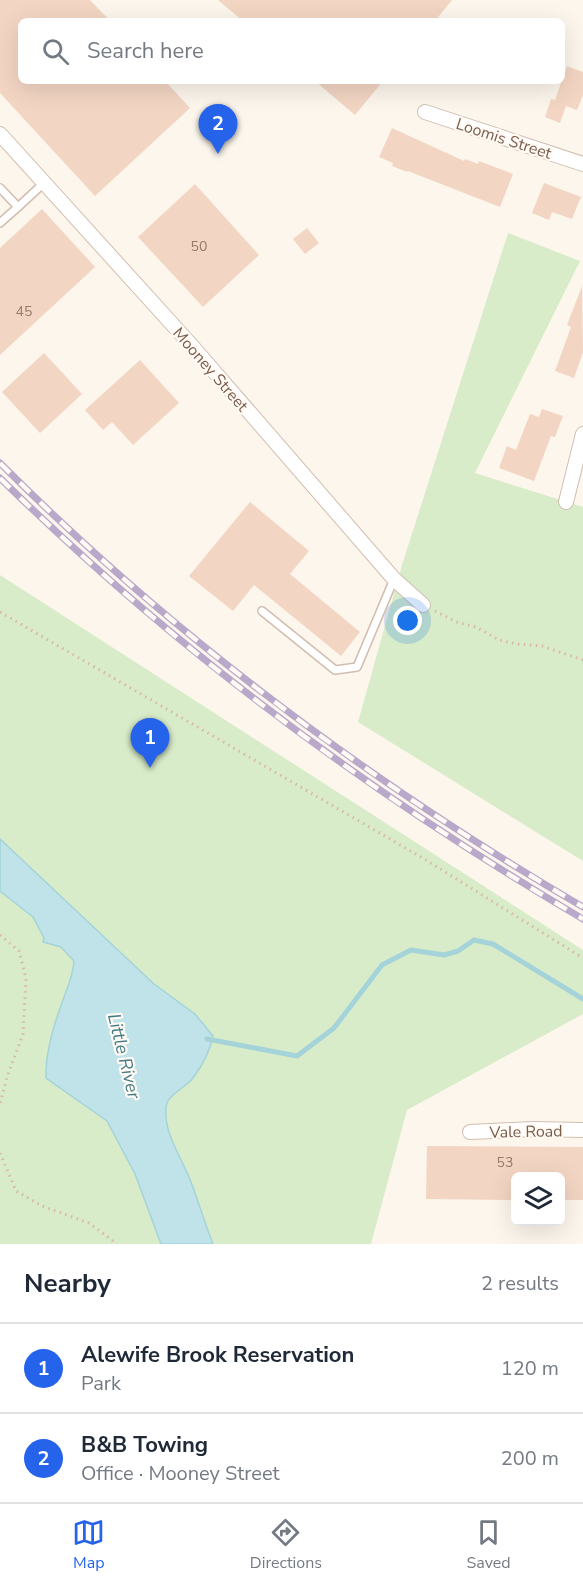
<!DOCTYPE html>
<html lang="en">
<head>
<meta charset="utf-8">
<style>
	body { margin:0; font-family:"Nunito Sans",sans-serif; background:#f6f6f7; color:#1f2937 }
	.controls { position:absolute; right:18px; bottom:18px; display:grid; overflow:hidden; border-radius:9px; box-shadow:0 6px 24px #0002 }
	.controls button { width:54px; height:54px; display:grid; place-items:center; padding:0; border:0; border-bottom:2px solid #e0e1e3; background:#fff; color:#1f2937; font:30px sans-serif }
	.you { position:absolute; left:408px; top:621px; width:21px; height:21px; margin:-15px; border:4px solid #fff; border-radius:50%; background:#1a73e8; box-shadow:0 0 0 9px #1a73e833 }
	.badge { display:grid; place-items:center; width:39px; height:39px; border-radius:50%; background:#2563eb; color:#fff; font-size:20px; font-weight:700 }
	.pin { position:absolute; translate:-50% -50px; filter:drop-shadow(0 2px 3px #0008) }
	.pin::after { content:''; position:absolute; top:32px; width:21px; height:18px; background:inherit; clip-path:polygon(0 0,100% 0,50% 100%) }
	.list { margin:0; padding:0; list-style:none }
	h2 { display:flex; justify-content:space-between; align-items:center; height:78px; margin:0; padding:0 24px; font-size:26px }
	h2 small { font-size:20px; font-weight:400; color:#747a83 }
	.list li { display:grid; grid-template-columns:39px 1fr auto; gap:18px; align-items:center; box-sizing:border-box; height:90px; padding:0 24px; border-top:2px solid #e0e1e3 }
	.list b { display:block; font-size:22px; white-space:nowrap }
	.list p { margin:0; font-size:20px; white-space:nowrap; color:#747a83 }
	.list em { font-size:20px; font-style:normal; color:#747a83 }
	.icon { flex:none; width:33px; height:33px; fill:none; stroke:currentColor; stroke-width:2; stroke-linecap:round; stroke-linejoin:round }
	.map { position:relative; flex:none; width:583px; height:1244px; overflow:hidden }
	.search { position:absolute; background:#fff; box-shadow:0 6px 24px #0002; left:18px; right:18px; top:18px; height:66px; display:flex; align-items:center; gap:15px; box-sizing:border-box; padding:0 21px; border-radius:9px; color:#747a83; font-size:22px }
	.sheet { height:258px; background:#fff }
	nav { display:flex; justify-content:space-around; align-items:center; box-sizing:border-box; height:84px; border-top:2px solid #e0e1e3; background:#fff; font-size:16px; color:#747a83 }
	nav a { display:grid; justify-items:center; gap:3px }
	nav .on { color:#2563eb }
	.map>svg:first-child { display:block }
	.green { fill:#d8ecc9 }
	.water { fill:#bfe3e8; stroke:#a5d3da; stroke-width:1.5 }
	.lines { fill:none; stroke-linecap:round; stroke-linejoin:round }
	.stream { stroke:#a5d3da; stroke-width:5 }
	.building { fill:#f3d5c3 }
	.service-casing { stroke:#d1beb0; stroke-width:10 }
	.minor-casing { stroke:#d1beb0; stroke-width:16 }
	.path { stroke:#d9b8a5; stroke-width:3; stroke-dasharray:1.5 4.5; stroke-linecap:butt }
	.service { stroke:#fff; stroke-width:7 }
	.minor { stroke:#fff; stroke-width:14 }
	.rail-casing { stroke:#b9a8c9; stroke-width:7 }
	.rail { stroke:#fffaf3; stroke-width:4.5; stroke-dasharray:14; stroke-linecap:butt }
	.labels { text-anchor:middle; stroke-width:4.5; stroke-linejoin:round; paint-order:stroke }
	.number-label { font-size:14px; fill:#987a6a }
	.street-label { font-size:16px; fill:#7a5c4d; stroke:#fffaf3 }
	.water-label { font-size:18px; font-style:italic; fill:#437c86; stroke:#fffaf3 }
</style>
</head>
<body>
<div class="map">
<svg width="583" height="1244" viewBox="0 0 583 1244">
	<rect width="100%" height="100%" fill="#fdf6ec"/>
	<!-- green -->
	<g class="green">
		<polygon points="508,233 580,261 475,473 583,507 583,861 358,722 402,565"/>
		<polygon points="0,575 583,950 583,1014 407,1110 371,1244 0,1244"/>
	</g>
	<!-- water -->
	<path class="water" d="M0,839L154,984L195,1014L213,1036C210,1051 202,1066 193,1078C187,1086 169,1095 167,1103C160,1128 183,1160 191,1182C199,1203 205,1224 213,1244H161L135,1174L107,1121L46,1078C45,1053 54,1024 63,1000C68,986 73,976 74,961L61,947L43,942L44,938L33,917L0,891Z"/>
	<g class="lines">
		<!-- stream -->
		<polyline class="stream" points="207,1039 297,1056 334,1028 382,965 411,950 444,955 458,951 474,940 493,944 583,999"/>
	</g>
	<!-- building -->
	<g class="building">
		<polygon points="0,0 90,0 110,21 21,21 21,81 165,81 190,108 95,196 0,93"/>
		<polygon points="218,0 452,0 435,21 243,21"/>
		<polygon points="567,66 583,72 583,95 577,110 566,106 560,123 545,117 551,99 555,100"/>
		<polygon points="315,81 383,81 355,115"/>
		<polygon points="392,128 464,161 465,159 478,164 479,161 513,174 500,207 408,171 407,172 392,166 393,163 379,157"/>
		<polygon points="544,183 581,197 572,219 552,212 549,220 532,213"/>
		<polygon points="195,184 259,255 203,307 138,237"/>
		<polygon points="42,209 95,267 0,355 0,248"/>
		<polygon points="307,228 319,243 305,254 293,239"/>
		<polygon points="582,286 583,352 574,378 555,371 571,327 567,325"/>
		<polygon points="44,353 82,394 40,433 2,392"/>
		<polygon points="140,360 179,403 133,445 112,422 103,430 85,410"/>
		<polygon points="542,409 563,416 555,437 551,436 534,481 499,468 507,446 516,450 530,414 539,417"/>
		<polygon points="250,502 309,551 290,574 360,632 341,656 254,585 233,611 189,576"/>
		<polygon points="427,1146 583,1147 583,1200 561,1200 561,1176 516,1176 516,1200 426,1199"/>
	</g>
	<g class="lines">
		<defs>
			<g id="service">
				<polyline points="0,188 18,207 44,183"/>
				<polyline points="0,223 18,207"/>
				<polyline points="262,611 335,670 357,667 394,579"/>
			</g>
			<g id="minor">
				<polyline points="425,112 583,164"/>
				<polyline points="0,134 192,346 394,579 423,605"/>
				<polyline points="566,502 583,434"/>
				<polyline points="470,1132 534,1129 583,1130"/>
			</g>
		</defs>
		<!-- service casing -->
		<use href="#service" class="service-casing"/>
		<!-- minor casing -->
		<use href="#minor" class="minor-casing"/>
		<!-- path -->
		<g class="path">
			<polyline points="435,611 457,622 476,627 499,640 516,644 542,646 583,660"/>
			<polyline points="0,612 426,860 583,958"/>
			<polyline points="0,935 19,951 26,978 23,1034 7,1077 0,1104"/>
			<polyline points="0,1153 16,1191 42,1206 89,1223 117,1244"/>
		</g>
		<!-- service -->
		<use href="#service" class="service"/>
		<!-- minor -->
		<use href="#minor" class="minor"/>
		<defs>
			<g id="rail">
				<path d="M0,463C174,637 371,783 583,907"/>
				<path d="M0,478C176,651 370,794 583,919"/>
			</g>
		</defs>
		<!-- rail casing -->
		<use href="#rail" class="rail-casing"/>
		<!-- rail -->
		<use href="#rail" class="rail"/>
	</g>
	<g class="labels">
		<!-- number labels -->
		<g class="number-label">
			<text x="199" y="251">50</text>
			<text x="24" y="316">45</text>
			<text x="505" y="1167">53</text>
		</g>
		<!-- street labels -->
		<g class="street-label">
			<text transform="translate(504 138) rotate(18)" y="6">Loomis Street</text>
			<text transform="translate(211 369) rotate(49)" y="6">Mooney Street</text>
			<text transform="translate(526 1131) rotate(-1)" y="6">Vale Road</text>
		</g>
		<!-- water labels -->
		<g class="water-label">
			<text transform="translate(124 1056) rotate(76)" y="6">Little River</text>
		</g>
	</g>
</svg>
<div class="controls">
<button><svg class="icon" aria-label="layers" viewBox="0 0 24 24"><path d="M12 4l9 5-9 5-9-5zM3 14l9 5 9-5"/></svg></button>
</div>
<div class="you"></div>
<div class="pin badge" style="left:150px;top:768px">1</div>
<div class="pin badge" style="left:218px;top:154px">2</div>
<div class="search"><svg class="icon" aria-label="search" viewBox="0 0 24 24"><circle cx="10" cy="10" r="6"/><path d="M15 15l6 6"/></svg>Search here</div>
</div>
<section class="sheet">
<h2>Nearby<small>2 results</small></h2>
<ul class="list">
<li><span class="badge">1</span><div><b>Alewife Brook Reservation</b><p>Park</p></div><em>120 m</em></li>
<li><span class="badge">2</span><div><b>B&amp;B Towing</b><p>Office · Mooney Street</p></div><em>200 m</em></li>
</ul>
</section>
<nav>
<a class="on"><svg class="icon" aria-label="map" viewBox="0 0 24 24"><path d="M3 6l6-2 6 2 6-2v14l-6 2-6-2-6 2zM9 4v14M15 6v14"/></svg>Map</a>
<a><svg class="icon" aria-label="directions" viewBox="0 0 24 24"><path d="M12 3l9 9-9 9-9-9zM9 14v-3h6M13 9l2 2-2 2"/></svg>Directions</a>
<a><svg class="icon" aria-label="saved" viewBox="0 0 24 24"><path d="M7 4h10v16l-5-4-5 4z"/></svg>Saved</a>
</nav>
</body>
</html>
